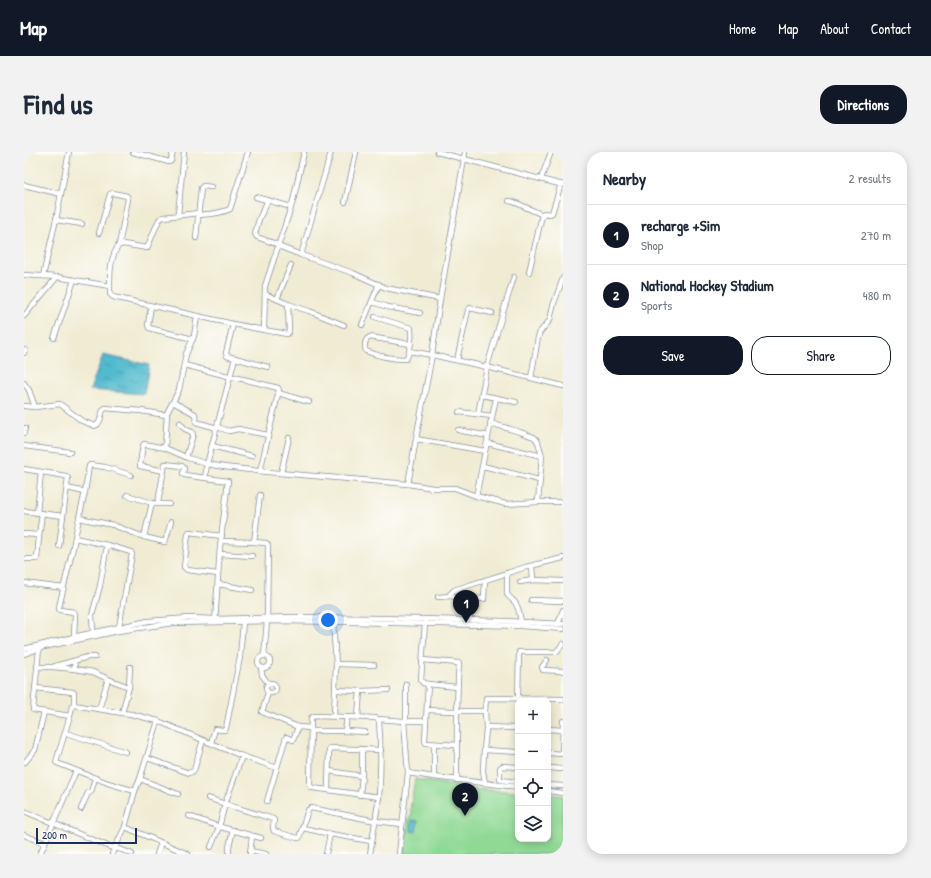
<!DOCTYPE html>
<html lang="en">
<head>
<meta charset="utf-8">
<style>
	body { margin:0; font-family:"Patrick Hand",sans-serif; background:#f2f2f3; color:#1f2937 }
	.controls { position:absolute; right:12px; bottom:12px; display:grid; overflow:hidden; border-radius:8px; box-shadow:0 2px 10px #0003 }
	.controls button { width:36px; height:36px; display:grid; place-items:center; padding:0; border:0; border-bottom:1px solid #e0e1e3; background:#fff; color:#1f2937; font:20px sans-serif }
	.scale { position:absolute; left:12px; bottom:10px; width:101px; box-sizing:border-box; padding-left:4px; border:2px solid #1b2f5e; border-top:0; font-size:11px; line-height:14px; white-space:nowrap; color:#1b2f5e; -webkit-text-stroke:3px #fdfcf7; paint-order:stroke }
	.you { position:absolute; left:304px; top:468px; width:14px; height:14px; margin:-10px; border:3px solid #fff; border-radius:50%; background:#1a73e8; box-shadow:0 0 0 6px #1a73e833 }
	.badge { display:grid; place-items:center; width:26px; height:26px; border-radius:50%; background:#111827; color:#fff; font-size:13px; font-weight:700 }
	.pin { position:absolute; translate:-50% -33px; filter:drop-shadow(0 1px 2px #0008) }
	.pin::after { content:''; position:absolute; top:21px; width:14px; height:12px; background:inherit; clip-path:polygon(0 0,100% 0,50% 100%) }
	.list { margin:0; padding:0; list-style:none }
	h2 { display:flex; justify-content:space-between; align-items:center; height:52px; margin:0; padding:0 16px; font-size:17px }
	h2 small { font-size:13px; font-weight:400; color:#747a83 }
	.list li { display:grid; grid-template-columns:26px 1fr auto; gap:12px; align-items:center; box-sizing:border-box; height:60px; padding:0 16px; border-top:1px solid #e0e1e3 }
	.list b { display:block; font-size:15px; white-space:nowrap }
	.list p { margin:0; font-size:13px; white-space:nowrap; color:#747a83 }
	.list em { font-size:13px; font-style:normal; color:#747a83 }
	.actions { display:flex; gap:8px; padding:12px 16px }
	.actions a { flex:1; padding:9px 0; border:1px solid #111827; border-radius:16px; text-align:center; font-size:14px; color:#111827 }
	.actions .main { background:#111827; color:#fff }
	.icon { flex:none; width:22px; height:22px; fill:none; stroke:currentColor; stroke-width:2; stroke-linecap:round; stroke-linejoin:round }
	.map { position:relative; flex:none; width:539px; height:702px; overflow:hidden; border-radius:16px }
	header { display:flex; align-items:center; gap:24px; box-sizing:border-box; height:56px; padding:0 20px; background:#111827; color:#fff }
	header strong { font-size:19px }
	nav { display:flex; gap:22px; margin-inline-start:auto; font-size:14px }
	.intro { display:flex; align-items:center; justify-content:space-between; box-sizing:border-box; height:96px; padding:0 24px }
	h1 { margin:0; font-size:28px }
	.button { padding:10px 18px; border-radius:16px; background:#111827; color:#fff; font-size:14px; font-weight:700 }
	main { display:flex; gap:24px; padding:0 24px }
	aside { flex:1; background:#fff; border-radius:16px; box-shadow:0 2px 10px #0003 }
	.map>svg:first-child { display:block }
	.park { fill:#90d995; stroke:#56847a }
	.water { fill:url(#water-ripples); stroke:#367496 }
	.lines { fill:none; stroke-linecap:round; stroke-linejoin:round }
	.minor-casing { stroke:#868e99; stroke-width:6 }
	.minor { stroke:#fff; stroke-width:4.5 }
</style>
</head>
<body>
<header>
<strong>Map</strong>
<nav><a>Home</a><a>Map</a><a>About</a><a>Contact</a></nav>
</header>
<div class="intro"><h1>Find us</h1><a class="button">Directions</a></div>
<main>
<div class="map">
<svg width="539" height="702" viewBox="0 0 539 702">
	<defs>
		<pattern id="water-ripples" width="26" height="14" patternUnits="userSpaceOnUse"><rect width="26" height="14" fill="#51bace"/><path d="M2 4q2-2 4 0t4 0M15 11q2-2 4 0t4 0" fill="none" stroke="#4298aa"/></pattern>
	</defs>
	<rect width="100%" height="100%" fill="#fdfcf7"/>
	<filter id="ink" filterUnits="userSpaceOnUse"><feTurbulence type="fractalNoise" baseFrequency=".025" numOctaves="2"/><feDisplacementMap in="SourceGraphic" scale="8" xChannelSelector="R" yChannelSelector="G"/><feConvolveMatrix kernelMatrix="1 2 1 2 8 2 1 2 1" color-interpolation-filters="sRGB"/></filter>
	<filter id="wash" filterUnits="userSpaceOnUse"><feTurbulence type="fractalNoise" baseFrequency=".012" numOctaves="4" result="noise"/><feDisplacementMap in="SourceGraphic" scale="16" xChannelSelector="R" yChannelSelector="G"/><feGaussianBlur stdDeviation="0.9" result="paint"/><feColorMatrix in="noise" values="0 0 0 0 0 0 0 0 0 0 0 0 0 0 0 0 0 1.4 0 .05"/><feComposite in="paint" operator="in"/></filter>
	<g filter="url(#wash)">
		<rect width="100%" height="100%" fill="#f0ecd4"/>
		<!-- park -->
		<polygon class="park" points="391,627 451,637 494,640 494,687 524,687 524,642 539,644 538,697 539,702 380,702 385,666 387,665 388,660 386,659"/>
		<!-- water -->
		<g class="water">
			<polygon points="79,203 125,213 120,242 66,238"/>
			<polygon points="388,668 394,669 392,680 387,679"/>
		</g>
	</g>
	<g filter="url(#ink)">
		<g class="lines">
			<defs>
				<g id="minor">
					<polyline points="109,0 145,10 147,9 149,0"/>
					<polyline points="413,0 440,7 441,0"/>
					<polyline points="517,27 527,0"/>
					<polyline points="0,33 37,42"/>
					<polyline points="539,33 440,7 416,147 408,203 463,215 539,234"/>
					<polyline points="232,45 267,55"/>
					<polyline points="244,48 235,67 231,82 233,85 255,93"/>
					<polyline points="485,49 490,50 519,63"/>
					<polyline points="321,50 332,0"/>
					<polyline points="154,63 160,0"/>
					<path d="M175,63C186,62 196,62 206,57L224,0"/>
					<polyline points="32,68 58,72"/>
					<polyline points="75,81 86,42 89,41 103,44 104,47 95,93"/>
					<polyline points="172,86 177,36 179,34 188,35"/>
					<polyline points="254,94 277,103 329,121 362,136 416,147"/>
					<polyline points="277,103 301,21 307,0"/>
					<polyline points="505,120 518,63 520,61 526,62 528,61 537,32"/>
					<polyline points="0,123 33,125"/>
					<polyline points="19,124 33,63 45,0"/>
					<polyline points="86,134 86,142 89,145 209,172 240,178"/>
					<polyline points="241,142 264,152 285,159 320,173"/>
					<polyline points="253,147 267,113"/>
					<polyline points="348,150 364,155 396,161"/>
					<polyline points="264,152 265,180 263,182 240,178 241,134 269,49 280,0"/>
					<polyline points="127,154 124,173 125,176 169,187"/>
					<path d="M0,164L33,125L86,134C86,120 86,107 94,94L99,92L123,96L135,68L139,65L175,61"/>
					<path d="M351,165L387,176C388,185 387,199 382,207C369,207 354,204 342,199C340,195 341,190 343,187L346,185L386,192"/>
					<polyline points="338,173 355,132"/>
					<polyline points="30,186 50,128"/>
					<polyline points="0,201 1,198"/>
					<polyline points="211,206 244,215"/>
					<polyline points="433,208 444,158 446,156 468,161"/>
					<polyline points="160,213 204,224 223,228 254,236 255,238 236,319"/>
					<polyline points="507,226 514,185 516,180 526,168 529,154 539,126"/>
					<polyline points="0,231 5,238 11,255"/>
					<polyline points="254,241 285,250"/>
					<polyline points="458,243 492,250"/>
					<polyline points="149,250 171,262 172,270 193,276"/>
					<path d="M0,254L11,255L36,252L58,269L71,274C79,271 75,261 81,256L117,259L142,263"/>
					<polyline points="435,260 468,264"/>
					<polyline points="454,262 463,215 479,160 490,125"/>
					<polyline points="156,271 161,277 168,280 169,283 162,305"/>
					<polyline points="466,271 496,280 510,285 512,287 514,290 518,304 514,350"/>
					<polyline points="193,275 205,279 214,277 244,283"/>
					<polyline points="434,278 464,284"/>
					<polyline points="0,281 1,276"/>
					<polyline points="392,287 461,299"/>
					<polyline points="463,291 518,304"/>
					<polyline points="0,294 46,300"/>
					<polyline points="188,294 228,304"/>
					<polyline points="141,296 143,261 155,238 162,202 170,184 173,164"/>
					<polyline points="459,314 515,328"/>
					<polyline points="0,317 42,324 44,326 35,394"/>
					<polyline points="140,319 116,314 116,312 119,293 120,292 141,296 164,306 183,312 211,206 203,204 202,201 209,172"/>
					<polyline points="257,321 265,286"/>
					<polyline points="181,326 183,312 200,315 243,320 384,332 392,287 408,203 385,199"/>
					<polyline points="384,332 409,336 431,336 452,344 482,352 514,350 539,350"/>
					<polyline points="43,336 61,340 55,366 89,373 120,385 128,351 132,352 134,350 141,312 158,314 160,316 159,322 160,323 204,329 196,395 191,470"/>
					<polyline points="61,340 65,314 66,313 81,315 107,323"/>
					<polyline points="103,343 128,351"/>
					<polyline points="452,344 472,246"/>
					<polyline points="132,352 145,352"/>
					<polyline points="0,359 39,364"/>
					<polyline points="13,361 17,320"/>
					<polyline points="0,382 14,383 15,385 13,407 0,407"/>
					<polyline points="15,384 18,361"/>
					<polyline points="120,385 141,390 147,370"/>
					<polyline points="51,386 83,393 107,400 108,402 95,475"/>
					<polyline points="197,389 230,390 236,343"/>
					<polyline points="230,390 242,391 244,393 243,469 240,504"/>
					<polyline points="196,402 228,404"/>
					<polyline points="508,414 509,428"/>
					<path d="M483,421V442C485,446 490,448 492,452C495,457 496,464 497,470"/>
					<polyline points="194,422 163,418 160,415 164,382 165,380 198,384"/>
					<polyline points="461,428 460,447 430,445 427,444 426,442 430,438 502,415 539,406"/>
					<polyline points="496,430 509,428 539,429"/>
					<polyline points="0,431 40,436"/>
					<polyline points="194,432 228,438"/>
					<polyline points="414,445 427,444"/>
					<polyline points="507,448 539,449"/>
					<polyline points="309,470 312,512 310,564"/>
					<polyline points="534,472 539,458"/>
					<polyline points="69,480 68,463 76,434 83,393"/>
					<polyline points="50,484 51,462 50,460 36,458 35,457 35,455 48,400 55,366"/>
					<polyline points="0,497 58,483 124,469 165,466 191,467 270,465 353,466 480,469 539,472"/>
					<polyline points="15,497 9,558 46,564 32,610 33,611 84,631 111,639 116,627 134,569 107,562 98,561 50,553 48,554 46,564"/>
					<polyline points="0,502 20,495 94,479 149,471 248,469 326,470 497,474 539,477"/>
					<circle cx="240" cy="510" r="6"/>
					<path d="M398,508L435,511C432,550 433,589 433,628"/>
					<polyline points="523,508 518,515 519,518 539,519"/>
					<polyline points="312,512 350,513"/>
					<polyline points="31,514 64,505 71,505"/>
					<polyline points="13,515 28,515 51,517 50,509"/>
					<polyline points="237,515 238,523 244,531"/>
					<polyline points="51,517 69,520 84,527 105,535"/>
					<circle cx="247" cy="536" r="5"/>
					<polyline points="404,532 433,535"/>
					<polyline points="11,536 49,540 50,541 50,553"/>
					<polyline points="311,538 336,539 364,538"/>
					<polyline points="244,541 238,560 274,575 287,576"/>
					<polyline points="494,546 495,500 532,500 539,492"/>
					<polyline points="75,557 84,527"/>
					<polyline points="403,558 430,559 461,559 462,577 460,598"/>
					<polyline points="461,559 462,546 464,546 539,547"/>
					<polyline points="98,561 105,535 106,515"/>
					<path d="M290,564L352,566L355,569C357,594 357,619 355,645L289,636L287,635L286,633L287,566Z"/>
					<polyline points="334,565 336,539"/>
					<polyline points="354,567 380,569"/>
					<polyline points="382,569 382,532"/>
					<polyline points="402,569 401,589 402,591 433,593"/>
					<polyline points="462,575 494,576"/>
					<polyline points="524,577 539,578"/>
					<polyline points="287,579 321,579 341,580"/>
					<polyline points="321,579 323,565"/>
					<polyline points="42,581 102,600"/>
					<polyline points="179,588 218,604 201,652 249,667 250,668 249,676 250,679 273,686 275,686 284,658 287,656 352,669 378,672"/>
					<polyline points="187,591 191,577 199,578 201,578 202,576 216,505 219,470"/>
					<polyline points="524,601 539,602"/>
					<polyline points="538,602 539,569"/>
					<polyline points="218,604 253,616"/>
					<polyline points="123,606 165,621 168,620 170,618 179,588 134,569"/>
					<polyline points="1,610 11,598 20,560"/>
					<polyline points="494,615 478,614 476,616 476,627 477,628 494,630"/>
					<polyline points="524,616 539,617"/>
					<polyline points="305,619 338,624"/>
					<polyline points="384,621 410,625 494,635"/>
					<polyline points="410,625 410,592"/>
					<polyline points="116,627 154,642"/>
					<polyline points="461,631 459,619 460,598 494,600"/>
					<polyline points="524,633 539,634"/>
					<polyline points="304,638 305,598 306,596 357,598"/>
					<polyline points="524,639 539,641"/>
					<polyline points="336,643 338,624 338,597"/>
					<polyline points="184,646 201,652 195,675 187,695"/>
					<polyline points="243,649 262,585 269,588 274,575"/>
					<polyline points="57,657 64,641 67,640 71,626"/>
					<polyline points="0,659 86,695 98,698 108,702"/>
					<polyline points="165,664 193,674 237,686"/>
					<polyline points="101,675 164,702"/>
					<polyline points="279,676 306,682 302,702"/>
					<polyline points="306,682 347,689"/>
					<polyline points="0,683 21,691"/>
					<polyline points="226,699 242,702"/>
					<polyline points="16,702 52,619"/>
					<polyline points="88,702 101,675 111,639"/>
					<polyline points="133,702 137,691"/>
					<polyline points="205,702 205,695 209,678"/>
					<polyline points="226,702 228,684"/>
					<polyline points="346,702 355,645"/>
					<polyline points="375,702 384,621 380,569 402,569 404,532 399,531 397,528 401,471"/>
				</g>
			</defs>
			<!-- minor casing -->
			<use href="#minor" class="minor-casing"/>
			<!-- minor -->
			<use href="#minor" class="minor"/>
		</g>
	</g>
</svg>
<div class="controls">
<button>+</button>
<button>−</button>
<button><svg class="icon" aria-label="locate" viewBox="0 0 24 24"><circle cx="12" cy="12" r="6"/><path d="M12 2v4M12 18v4M2 12h4M18 12h4"/></svg></button>
<button><svg class="icon" aria-label="layers" viewBox="0 0 24 24"><path d="M12 4l9 5-9 5-9-5zM3 14l9 5 9-5"/></svg></button>
</div>
<div class="scale">200 m</div>
<div class="you"></div>
<div class="pin badge" style="left:442px;top:471px">1</div>
<div class="pin badge" style="left:441px;top:664px">2</div>
</div>
<aside>
<h2>Nearby<small>2 results</small></h2>
<ul class="list">
<li><span class="badge">1</span><div><b>recharge +Sim</b><p>Shop</p></div><em>270 m</em></li>
<li><span class="badge">2</span><div><b>National Hockey Stadium</b><p>Sports</p></div><em>480 m</em></li>
</ul>
<div class="actions"><a class="main">Save</a><a>Share</a></div>
</aside>
</main>
</body>
</html>
